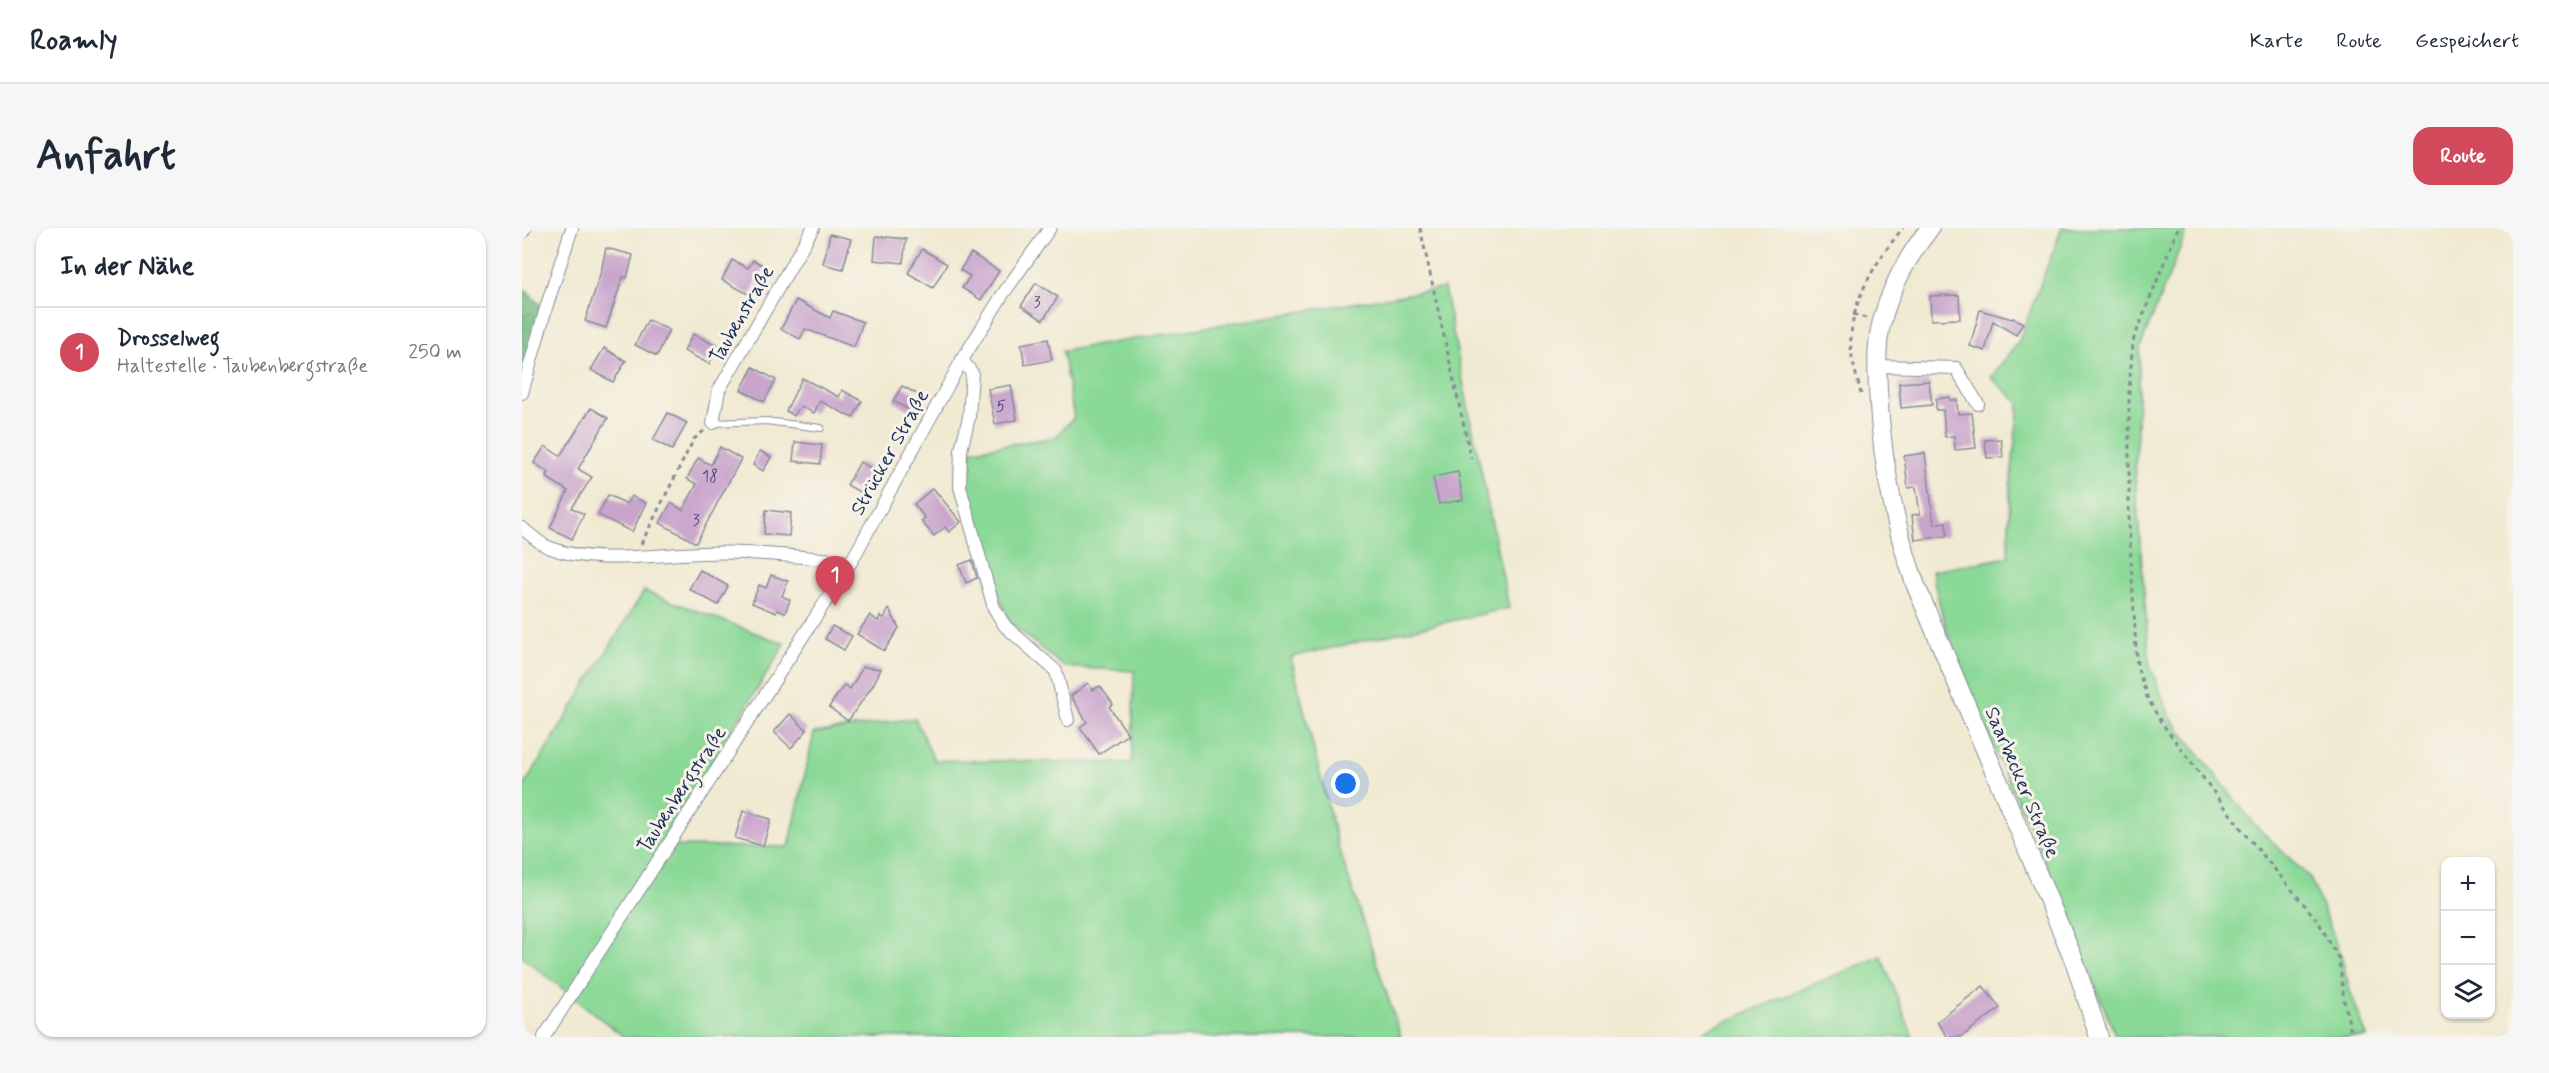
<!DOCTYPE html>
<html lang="de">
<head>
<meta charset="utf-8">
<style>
	body { margin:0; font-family:Mynerve,sans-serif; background:#f6f6f7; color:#1f2937 }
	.controls { position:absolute; right:18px; bottom:18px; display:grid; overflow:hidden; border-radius:12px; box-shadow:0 2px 4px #0004 }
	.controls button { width:54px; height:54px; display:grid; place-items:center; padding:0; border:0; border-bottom:2px solid #e0e1e3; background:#fff; color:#1f2937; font:30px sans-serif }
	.you { position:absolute; left:824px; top:556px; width:21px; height:21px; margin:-15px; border:4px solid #fff; border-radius:50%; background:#1a73e8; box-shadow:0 0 0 9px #1a73e833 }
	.badge { display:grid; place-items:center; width:39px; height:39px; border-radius:50%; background:#d1495b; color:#fff; font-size:20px; font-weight:700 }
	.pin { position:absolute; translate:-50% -50px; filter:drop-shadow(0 2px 3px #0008) }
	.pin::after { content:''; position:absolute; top:32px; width:21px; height:18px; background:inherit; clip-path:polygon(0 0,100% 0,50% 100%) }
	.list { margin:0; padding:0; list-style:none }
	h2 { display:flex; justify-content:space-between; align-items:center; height:78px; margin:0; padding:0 24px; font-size:26px }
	h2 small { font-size:20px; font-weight:400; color:#747a83 }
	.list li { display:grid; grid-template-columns:39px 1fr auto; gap:18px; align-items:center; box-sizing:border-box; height:90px; padding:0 24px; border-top:2px solid #e0e1e3 }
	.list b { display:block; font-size:22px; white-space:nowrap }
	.list p { margin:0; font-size:20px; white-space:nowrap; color:#747a83 }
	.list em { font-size:20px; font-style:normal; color:#747a83 }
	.icon { flex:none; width:33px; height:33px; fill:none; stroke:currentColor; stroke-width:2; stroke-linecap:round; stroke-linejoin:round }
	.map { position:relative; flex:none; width:1991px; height:809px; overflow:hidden; border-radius:18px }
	header { display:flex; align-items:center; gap:36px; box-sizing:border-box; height:84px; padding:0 30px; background:#fff; border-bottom:2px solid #e0e1e3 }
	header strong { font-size:28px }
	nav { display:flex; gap:33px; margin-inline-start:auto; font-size:21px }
	.intro { display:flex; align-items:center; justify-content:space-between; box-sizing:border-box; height:144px; padding:0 36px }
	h1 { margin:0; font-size:42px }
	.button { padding:15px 27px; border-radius:18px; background:#d1495b; color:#fff; font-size:21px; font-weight:700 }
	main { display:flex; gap:36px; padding:0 36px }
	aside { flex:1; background:#fff; border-radius:18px; box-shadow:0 2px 4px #0004 }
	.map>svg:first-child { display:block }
	.green { fill:#8bd997; stroke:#53847a; stroke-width:1.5 }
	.forest { fill:url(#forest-crowns); stroke:#46746f; stroke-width:1.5 }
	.building { fill:#c9a4cc }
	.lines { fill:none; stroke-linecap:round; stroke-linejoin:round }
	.lane-casing { stroke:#868c98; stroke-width:8 }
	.street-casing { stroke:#868c98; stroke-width:14 }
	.secondary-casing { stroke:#868c98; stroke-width:20 }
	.path { stroke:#868c98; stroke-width:3; stroke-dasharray:4.5 4.5; stroke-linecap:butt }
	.lane { stroke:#fff; stroke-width:6 }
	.street { stroke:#fff; stroke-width:12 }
	.secondary { stroke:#fff; stroke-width:18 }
	.labels { text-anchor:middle; stroke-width:6; stroke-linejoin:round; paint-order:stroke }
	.number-label { font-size:16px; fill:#464c7a }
	.street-label { font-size:20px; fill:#1b2f5e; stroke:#f7f3e8 }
</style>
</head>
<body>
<header>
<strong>Roamly</strong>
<nav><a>Karte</a><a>Route</a><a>Gespeichert</a></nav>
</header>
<div class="intro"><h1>Anfahrt</h1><a class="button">Route</a></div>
<main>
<aside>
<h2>In der Nähe<small></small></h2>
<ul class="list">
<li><span class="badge">1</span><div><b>Drosselweg</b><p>Haltestelle · Taubenbergstraße</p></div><em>250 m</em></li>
</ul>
</aside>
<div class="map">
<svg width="1991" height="809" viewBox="0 0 1991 809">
	<defs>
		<pattern id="forest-crowns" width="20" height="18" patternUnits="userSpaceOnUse" patternTransform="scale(1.5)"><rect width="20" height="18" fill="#70b980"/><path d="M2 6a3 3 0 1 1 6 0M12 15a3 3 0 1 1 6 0" fill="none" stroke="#5b976c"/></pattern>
	</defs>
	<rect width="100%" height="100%" fill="#f7f3e8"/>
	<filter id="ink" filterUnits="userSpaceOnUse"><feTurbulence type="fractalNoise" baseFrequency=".0167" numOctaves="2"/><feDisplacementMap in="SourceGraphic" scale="12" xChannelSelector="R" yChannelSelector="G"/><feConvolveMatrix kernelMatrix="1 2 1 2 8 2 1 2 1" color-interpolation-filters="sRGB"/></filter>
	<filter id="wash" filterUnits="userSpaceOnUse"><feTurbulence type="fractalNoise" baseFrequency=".008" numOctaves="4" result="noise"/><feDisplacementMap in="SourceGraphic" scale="24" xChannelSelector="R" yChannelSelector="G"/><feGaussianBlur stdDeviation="1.35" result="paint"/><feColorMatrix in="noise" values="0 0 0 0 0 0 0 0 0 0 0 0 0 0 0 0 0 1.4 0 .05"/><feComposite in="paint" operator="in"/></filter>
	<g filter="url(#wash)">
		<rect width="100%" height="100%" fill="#f1ead3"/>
		<!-- green -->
		<g class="green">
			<path d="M1540,0H1666L1618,120L1613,249L1628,438L1648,489L1732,596L1788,650L1818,723L1827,760L1845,809H1594C1566,740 1540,670 1509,602C1471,518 1427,434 1410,343L1486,329L1488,260L1497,175L1469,149L1496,115Z"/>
			<polygon points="922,60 987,380 769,429 815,615 879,809 102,809 0,729 0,561 122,363 263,416 139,618 267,619 292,505 393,490 412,532 610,535 612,443 542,439 486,393 476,364 444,257 445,223 534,209 552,189 540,123"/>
			<polygon points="1359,728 1391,809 1167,809"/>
		</g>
		<!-- forest -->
		<polygon class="forest" points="3,62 20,79 0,148 0,71"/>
		<g id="blocks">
			<!-- building -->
			<g class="building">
				<polygon points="308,6 329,11 321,41 301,36"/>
				<polygon points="354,8 384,11 381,35 352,32"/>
				<polygon points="84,20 111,27 105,50 101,49 84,100 63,93 79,44"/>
				<polygon points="400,21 425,36 411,60 386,45"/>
				<polygon points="449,25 477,43 459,72 440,60 448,48 438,42"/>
				<polygon points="210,32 226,40 231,32 243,38 228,67 200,52"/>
				<polygon points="514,55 536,69 521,92 499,78"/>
				<polygon points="1437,67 1438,91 1409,92 1408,68"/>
				<polygon points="274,72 308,90 311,83 341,94 332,119 283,101 278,111 259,101"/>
				<polygon points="1458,82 1490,91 1491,90 1501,95 1494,107 1471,93 1463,123 1448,118"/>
				<polygon points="126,92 147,102 135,128 113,117"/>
				<polygon points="171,106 196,118 187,136 162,123"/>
				<polygon points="526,111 530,132 503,137 499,116"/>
				<polygon points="82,120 104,133 91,154 69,142"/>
				<polygon points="231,139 254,152 242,174 219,162"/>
				<polygon points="280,150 317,169 320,162 340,173 331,190 298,173 292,185 278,178 272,188 264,183"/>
				<polygon points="1407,153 1410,177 1379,180 1377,155"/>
				<polygon points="489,157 495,192 473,196 466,161"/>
				<polygon points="380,158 399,168 391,184 371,173"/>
				<polygon points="1428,169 1428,172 1435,172 1436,186 1450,185 1454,220 1433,222 1432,208 1423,209 1421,182 1414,182 1414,171"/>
				<polygon points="69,180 86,190 56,241 70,249 50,280 62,286 50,311 28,300 46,263 24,249 27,245 12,235 23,218 38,228"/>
				<polygon points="146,185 165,195 150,222 131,212"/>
				<polygon points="1479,211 1481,229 1465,230 1463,212"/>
				<polygon points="273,214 300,217 298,236 271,233"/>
				<polygon points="198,219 219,231 174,315 138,295 149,275 161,282 175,256 165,251 176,230 189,237"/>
				<polygon points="238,223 249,229 241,243 231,237"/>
				<polygon points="1403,225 1412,296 1424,294 1425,308 1393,312 1390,287 1398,286 1394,259 1386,260 1382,228"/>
				<polygon points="338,234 358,245 345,268 325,257"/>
				<polygon points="936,244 941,272 917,276 911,249"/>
				<polygon points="411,260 439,294 427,304 423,299 412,308 399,293 403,290 392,276"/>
				<polygon points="86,267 105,276 109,268 124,275 110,304 76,287"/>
				<polygon points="244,282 269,285 267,308 242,306"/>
				<polygon points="450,332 455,350 444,355 437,337"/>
				<polygon points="178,342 206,358 196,377 167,361"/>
				<polygon points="249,347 266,353 260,368 268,372 263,385 255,382 254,385 230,375 237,357 244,360"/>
				<polygon points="367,381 377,400 362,423 335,406 348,387 356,393 358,388 362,390"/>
				<polygon points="310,398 330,408 322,422 303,411"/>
				<polygon points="341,439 359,441 351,457 326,493 307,479 322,457 328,461"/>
				<polygon points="566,455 571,462 578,458 591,476 587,479 606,506 577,526 558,499 565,494 549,468"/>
				<polygon points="268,486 285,502 269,520 252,504"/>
				<polygon points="221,583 249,591 241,618 213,610"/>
				<polygon points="1461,758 1478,780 1439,809 1426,809 1415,794"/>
			</g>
		</g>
	</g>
	<g filter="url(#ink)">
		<use href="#blocks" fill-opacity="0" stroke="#868c98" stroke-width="1.5"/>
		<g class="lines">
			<defs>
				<polyline id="lane" points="191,195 244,193 299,200"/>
				<g id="street">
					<polyline points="0,5 3,0"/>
					<polyline points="440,132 450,145 447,189 439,222 438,259 472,380 483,398 534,443 546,492"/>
					<polyline points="1355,138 1434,140 1456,176"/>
					<polyline points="0,165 24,80 50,0"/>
					<polyline points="191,195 197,162 291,0"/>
					<path d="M0,300C8,306 17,315 26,319C72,338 132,326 181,325C230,323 280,329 329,334"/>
					<polyline points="22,809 329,334 440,132 481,66 528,0"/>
				</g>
				<path id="secondary" d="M1408,0C1386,28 1369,58 1360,93C1354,115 1355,139 1356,161C1359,229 1371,294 1394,358L1552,732L1577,809"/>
			</defs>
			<!-- lane casing -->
			<use href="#lane" class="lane-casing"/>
			<!-- street casing -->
			<use href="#street" class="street-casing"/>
			<!-- secondary casing -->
			<use href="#secondary" class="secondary-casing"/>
			<!-- path -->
			<g class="path">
				<polyline points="898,0 949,230"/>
				<polyline points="1656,0 1611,113 1607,162 1607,297 1615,438 1625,469 1639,494 1724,607 1796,693 1817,731 1822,772 1830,809"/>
				<polyline points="1331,86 1344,90"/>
				<path d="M1339,166C1336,152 1330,136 1329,121C1326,76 1354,33 1381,0"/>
				<polyline points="119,316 172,211 183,202"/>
			</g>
			<!-- lane -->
			<use href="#lane" class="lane"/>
			<!-- street -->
			<use href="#street" class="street"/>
			<!-- secondary -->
			<use href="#secondary" class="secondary"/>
		</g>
	</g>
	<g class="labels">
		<!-- number labels -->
		<g class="number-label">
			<text x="515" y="79">3</text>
			<text x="479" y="183">5</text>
			<text x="188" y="253">18</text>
			<text x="174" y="297">3</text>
		</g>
		<!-- street labels -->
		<g class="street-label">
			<text transform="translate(219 86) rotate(-60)" y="7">Taubenstraße</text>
			<text transform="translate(367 224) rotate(-61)" y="7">Strücker Straße</text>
			<text transform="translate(1501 554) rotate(67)" y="7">Saarbecker Straße</text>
			<text transform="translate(159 561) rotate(-57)" y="7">Taubenbergstraße</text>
		</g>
	</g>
</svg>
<div class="controls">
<button>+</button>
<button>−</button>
<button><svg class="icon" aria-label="layers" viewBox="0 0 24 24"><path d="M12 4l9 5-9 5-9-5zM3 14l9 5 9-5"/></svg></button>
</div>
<div class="you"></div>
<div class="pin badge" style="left:313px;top:378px">1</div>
</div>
</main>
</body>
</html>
